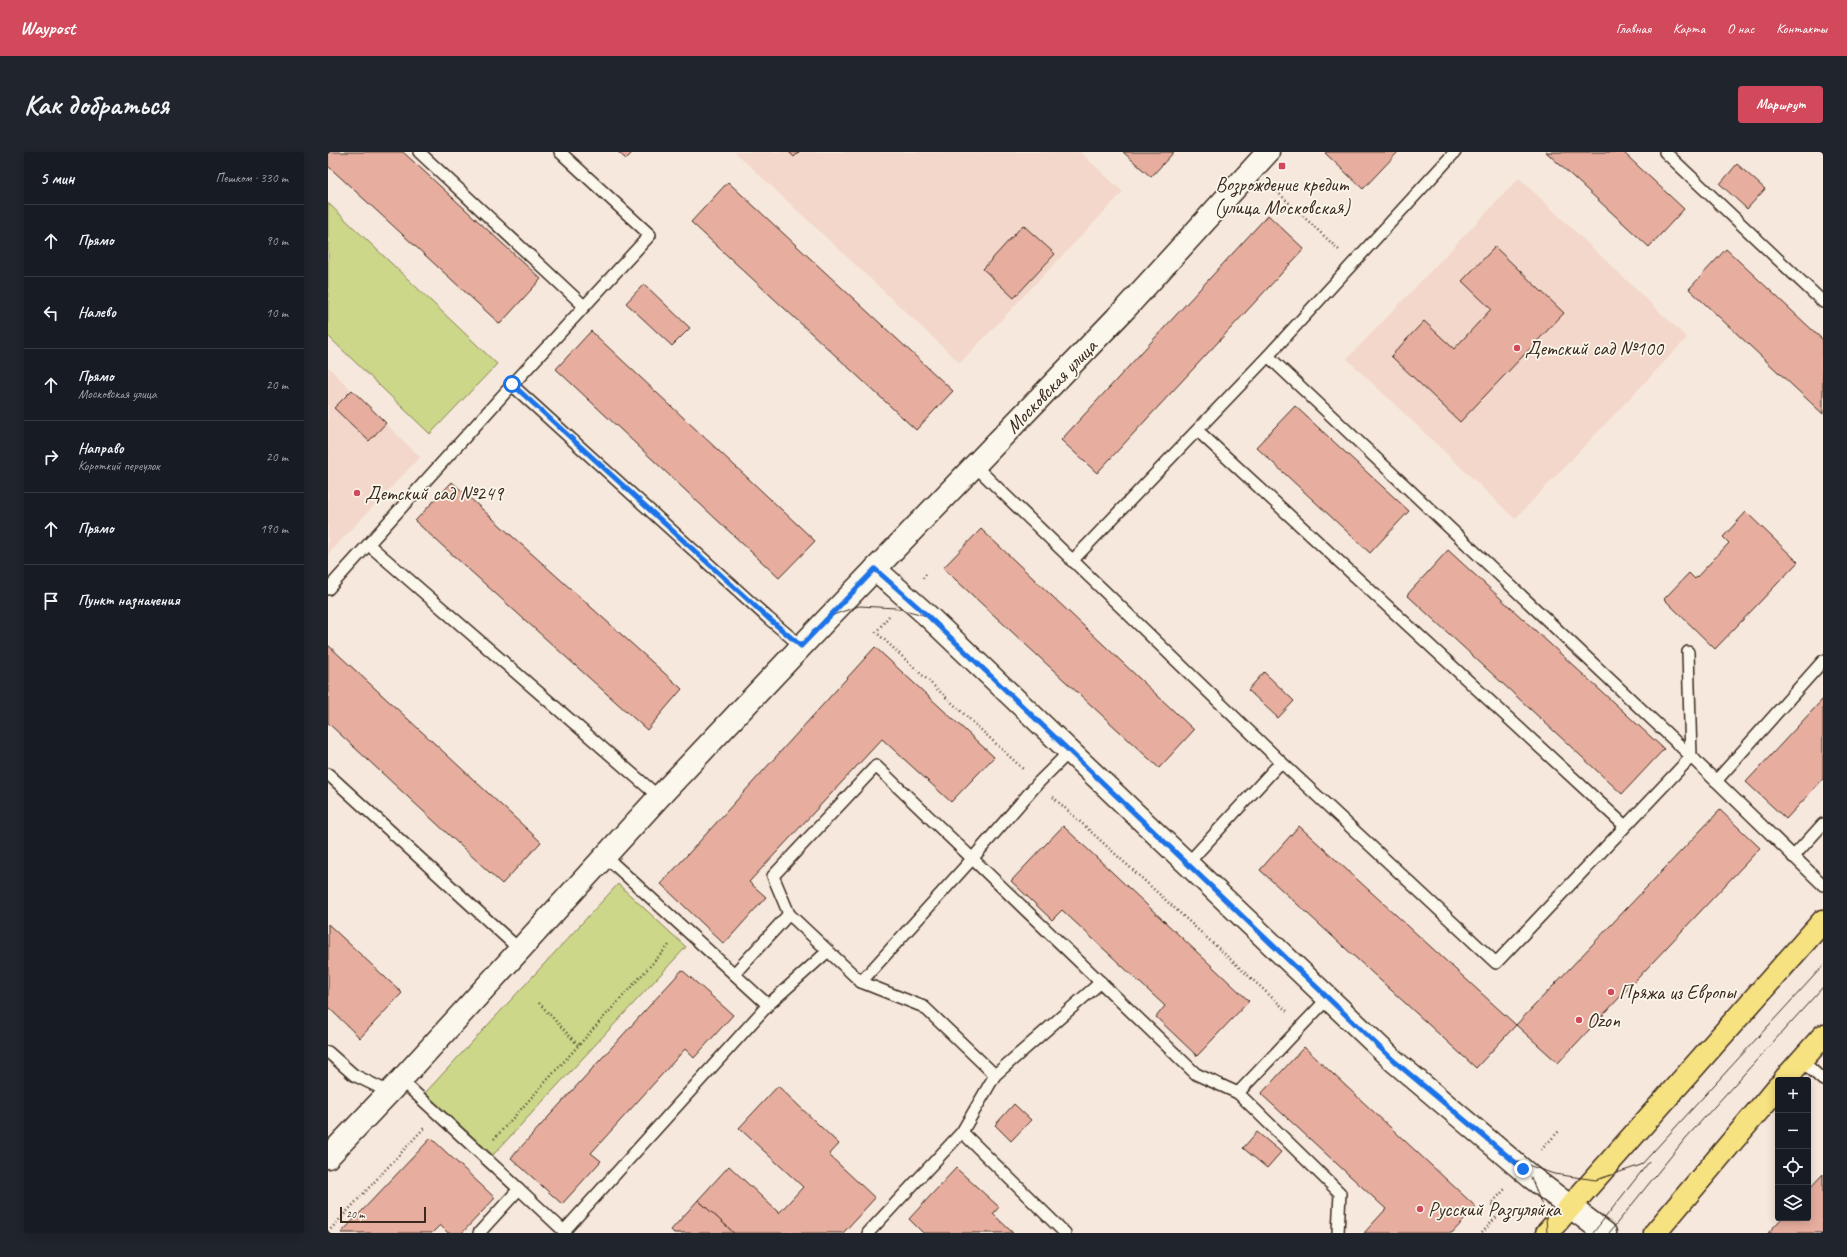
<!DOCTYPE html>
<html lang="ru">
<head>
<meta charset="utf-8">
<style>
	body { margin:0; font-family:Caveat,sans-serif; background:#20242c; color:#f1f3f6 }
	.controls { position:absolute; right:12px; bottom:12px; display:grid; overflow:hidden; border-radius:4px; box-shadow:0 2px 10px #0003 }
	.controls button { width:36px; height:36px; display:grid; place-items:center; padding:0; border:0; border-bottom:1px solid #363941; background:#171b24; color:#f1f3f6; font:20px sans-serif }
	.scale { position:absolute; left:12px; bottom:10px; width:86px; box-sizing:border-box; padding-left:4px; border:2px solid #3b2a1e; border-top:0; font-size:11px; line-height:14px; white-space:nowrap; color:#3b2a1e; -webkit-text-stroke:3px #fbf7ec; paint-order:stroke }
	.stop { position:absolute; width:12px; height:12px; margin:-9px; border:3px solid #1a73e8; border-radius:50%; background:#fff }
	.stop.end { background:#1a73e8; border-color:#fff; box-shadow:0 1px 4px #0008 }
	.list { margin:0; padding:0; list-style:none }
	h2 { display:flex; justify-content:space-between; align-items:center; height:52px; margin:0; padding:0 16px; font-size:17px }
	h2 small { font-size:13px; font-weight:400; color:#9ea1a6 }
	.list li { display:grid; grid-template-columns:26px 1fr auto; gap:12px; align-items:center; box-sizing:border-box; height:72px; padding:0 16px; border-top:1px solid #363941 }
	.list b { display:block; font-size:15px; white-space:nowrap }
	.list p { margin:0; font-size:13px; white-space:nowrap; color:#9ea1a6 }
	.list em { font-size:13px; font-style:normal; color:#9ea1a6 }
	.icon { flex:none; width:22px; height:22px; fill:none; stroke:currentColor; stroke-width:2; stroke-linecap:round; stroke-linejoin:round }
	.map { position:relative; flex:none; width:1495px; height:1081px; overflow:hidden; border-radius:4px }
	header { display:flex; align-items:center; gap:24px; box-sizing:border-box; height:56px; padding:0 20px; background:#d1495b; color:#fff }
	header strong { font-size:19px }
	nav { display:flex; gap:22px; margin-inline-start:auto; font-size:14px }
	.intro { display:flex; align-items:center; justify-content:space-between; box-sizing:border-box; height:96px; padding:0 24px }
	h1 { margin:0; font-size:28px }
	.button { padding:10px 18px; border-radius:4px; background:#d1495b; color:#fff; font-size:14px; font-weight:700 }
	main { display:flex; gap:24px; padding:0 24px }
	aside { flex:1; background:#171b24; border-radius:4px; box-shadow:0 2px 10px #0003 }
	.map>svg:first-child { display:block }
	.built { fill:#f2d7ca }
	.green { fill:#ccd78a; stroke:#848054 }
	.building { fill:#e7ae9f; stroke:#3b2a1e }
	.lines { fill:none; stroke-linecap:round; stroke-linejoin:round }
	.lane-casing { stroke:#3b2a1e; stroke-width:14 }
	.street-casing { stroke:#3b2a1e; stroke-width:25 }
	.highway-casing { stroke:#3b2a1e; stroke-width:25 }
	.path { stroke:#3b2a1e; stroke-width:2.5; stroke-dasharray:1 3; stroke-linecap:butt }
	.lane { stroke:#fbf7ec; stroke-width:11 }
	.street { stroke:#fbf7ec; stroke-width:22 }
	.highway { stroke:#f7e281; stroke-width:22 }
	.tram { stroke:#3b2a1e; stroke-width:1 }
	.route { stroke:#1a73e8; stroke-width:5 }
	.poi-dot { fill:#d1495b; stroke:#fbf7ec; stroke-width:1.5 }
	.labels { text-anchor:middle; stroke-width:3.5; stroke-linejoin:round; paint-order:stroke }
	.poi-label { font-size:20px; fill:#3b2a1e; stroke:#fbf7ec; text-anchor:start }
	.street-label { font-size:20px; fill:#3b2a1e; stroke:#fbf7ec }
</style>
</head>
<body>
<header>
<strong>Waypost</strong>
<nav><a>Главная</a><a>Карта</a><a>О нас</a><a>Контакты</a></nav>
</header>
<div class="intro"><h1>Как добраться</h1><a class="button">Маршрут</a></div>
<main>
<aside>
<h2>5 мин<small>Пешком · 330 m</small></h2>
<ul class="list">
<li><svg class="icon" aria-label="ahead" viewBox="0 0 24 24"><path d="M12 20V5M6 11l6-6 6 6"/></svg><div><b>Прямо</b></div><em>90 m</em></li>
<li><svg class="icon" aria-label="left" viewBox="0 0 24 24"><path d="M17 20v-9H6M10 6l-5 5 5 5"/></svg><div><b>Налево</b></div><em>10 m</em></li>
<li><svg class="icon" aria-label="ahead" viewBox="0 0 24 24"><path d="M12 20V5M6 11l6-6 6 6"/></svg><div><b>Прямо</b><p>Московская улица</p></div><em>20 m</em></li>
<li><svg class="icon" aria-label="right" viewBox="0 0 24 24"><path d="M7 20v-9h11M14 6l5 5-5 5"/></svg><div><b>Направо</b><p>Короткий переулок</p></div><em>20 m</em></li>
<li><svg class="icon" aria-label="ahead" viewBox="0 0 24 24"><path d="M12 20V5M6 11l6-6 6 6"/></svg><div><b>Прямо</b></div><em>190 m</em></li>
<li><svg class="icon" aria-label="arrive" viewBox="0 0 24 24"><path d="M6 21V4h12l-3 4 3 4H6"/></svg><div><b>Пункт назначения</b></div></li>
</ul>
</aside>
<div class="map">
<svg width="1495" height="1081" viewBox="0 0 1495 1081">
	<rect width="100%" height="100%" fill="#f7e8dd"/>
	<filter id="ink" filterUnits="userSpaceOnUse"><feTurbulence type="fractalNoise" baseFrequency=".025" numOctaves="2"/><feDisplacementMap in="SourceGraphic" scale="8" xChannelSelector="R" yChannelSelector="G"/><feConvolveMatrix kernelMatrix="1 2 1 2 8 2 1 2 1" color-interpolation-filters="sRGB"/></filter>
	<g filter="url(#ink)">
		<!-- built -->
		<g class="built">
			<polygon points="407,0 752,0 795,40 632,211"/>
			<polygon points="1191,26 1359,186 1187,367 1019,207"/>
			<polygon points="0,215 92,305 0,402"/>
		</g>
		<!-- green -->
		<g class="green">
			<polygon points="0,51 169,212 102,282 0,184"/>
			<polygon points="290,732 358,795 165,1003 97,941"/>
		</g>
		<!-- building -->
		<g class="building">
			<polygon points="0,0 75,0 213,127 172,172 0,14"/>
			<polygon points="290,0 305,0 298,7"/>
			<polygon points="461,0 471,0 466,5"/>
			<polygon points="795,0 846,0 823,25"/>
			<polygon points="998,0 1070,0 1035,37 997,1"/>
			<polygon points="1218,0 1295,0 1356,57 1321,95"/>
			<polygon points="1409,12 1437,37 1419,57 1392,32"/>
			<polygon points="400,30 625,239 588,278 363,70"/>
			<polygon points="940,63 976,97 769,321 733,288"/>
			<polygon points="695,73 727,102 686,146 655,117"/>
			<polygon points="1167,95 1236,161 1132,270 1063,204 1096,169 1126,197 1163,157 1134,129"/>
			<polygon points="1398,97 1495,188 1495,262 1361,137"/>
			<polygon points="316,132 362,176 344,194 298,151"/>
			<polygon points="263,179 487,389 451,426 228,217"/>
			<polygon points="24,238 58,271 41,289 6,256"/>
			<polygon points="967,254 1081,359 1042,401 928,295"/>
			<polygon points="124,330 354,537 319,578 87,369"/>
			<polygon points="1418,360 1470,410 1387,497 1336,447 1361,421 1367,427 1401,391 1395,385"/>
			<polygon points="653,377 866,578 831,616 615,416"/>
			<polygon points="1120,398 1336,597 1294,642 1079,443"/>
			<polygon points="0,493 213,690 174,732 0,571"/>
			<polygon points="547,495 666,605 623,650 554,587 421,730 438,745 396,792 333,732"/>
			<polygon points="936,520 966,549 950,566 920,538"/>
			<polygon points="1495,547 1495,627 1458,667 1418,630"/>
			<polygon points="1392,658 1432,696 1230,911 1188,873"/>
			<polygon points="735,674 921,849 869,904 828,865 837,854 734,758 724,768 683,729"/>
			<polygon points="971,674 1188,873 1148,916 932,718"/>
			<polygon points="0,772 74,841 32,886 0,855"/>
			<polygon points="354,818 405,863 366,906 357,897 263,1001 273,1009 234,1052 183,1006"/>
			<polygon points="976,895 1148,1055 1124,1081 1036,1081 1058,1057 933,942"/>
			<polygon points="450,934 511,992 501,1003 547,1046 515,1081 406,1081 370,1048 401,1014 451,1061 475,1035 411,976"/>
			<polygon points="686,952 703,968 683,989 667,973"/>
			<polygon points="929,980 953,1000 939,1016 915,996"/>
			<polygon points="103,986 167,1046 134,1081 120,1081 112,1073 104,1081 13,1081"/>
			<polygon points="628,1016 671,1055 665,1062 685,1081 595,1081 581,1067"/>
			<polygon points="1495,1022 1495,1081 1440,1081 1454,1066 1480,1066 1480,1038"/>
			<polygon points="370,1048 406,1081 346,1081 343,1078"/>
		</g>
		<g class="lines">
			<defs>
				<g id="lane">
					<polyline points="91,0 256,154"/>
					<polyline points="1337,0 1495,150"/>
					<polyline points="940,204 1368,609"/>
					<polyline points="184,233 322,83 232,0"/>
					<polyline points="870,279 1297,674"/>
					<polyline points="646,313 953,610 1168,811 1363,605 1388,629"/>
					<polyline points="41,393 331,645"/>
					<polyline points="744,409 940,204 1127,0"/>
					<polyline points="0,437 184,233 440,466 473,494"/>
					<polyline points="1360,500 1363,605 1366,607"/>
					<polyline points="742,599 710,631 644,707 533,830 461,762 445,724 548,614 868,922 910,941"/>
					<polyline points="0,622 191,797"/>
					<polyline points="1383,624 1495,733"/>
					<polyline points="1388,629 1495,509"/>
					<polyline points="1465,705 1495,672"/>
					<polyline points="860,711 953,610"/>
					<polyline points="406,822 461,762"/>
					<polyline points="533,830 596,855 667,923"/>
					<polyline points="1001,845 910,941 1012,1041 1010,1081"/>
					<polyline points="440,853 500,799"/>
					<polyline points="0,900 26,923 61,940"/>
					<polyline points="1473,908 1495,928"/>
					<polyline points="73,928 191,1037 151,1081"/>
					<polyline points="634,980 737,1081"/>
					<polyline points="191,1037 238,1081"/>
					<polyline points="236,1079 440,853 278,705"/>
					<polyline points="540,1081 634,980 667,923 773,830"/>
				</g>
				<g id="street">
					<polyline points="547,417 600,464 1066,909 1203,1025 1277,1081"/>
					<polyline points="0,1005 73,928 331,645 502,464 797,157 940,0"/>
				</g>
				<g id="highway">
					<polyline points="1456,928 1495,884"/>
					<polyline points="1219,1081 1495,769"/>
					<polyline points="1327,1081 1450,935"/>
				</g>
			</defs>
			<!-- lane casing -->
			<use href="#lane" class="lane-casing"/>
			<!-- street casing -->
			<use href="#street" class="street-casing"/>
			<!-- highway casing -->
			<use href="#highway" class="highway-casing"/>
			<!-- path -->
			<g class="path">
				<polyline points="943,34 1011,98"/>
				<polyline points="595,426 599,421"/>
				<polyline points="561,464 548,480 695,617"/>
				<polyline points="725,645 960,860"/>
				<polyline points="211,851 250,893"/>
				<polyline points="166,987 342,792"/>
				<polyline points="1213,998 1231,979"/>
				<polyline points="0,1080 96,976"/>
				<polyline points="1154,1081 1171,1062 1164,1051 1177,1037"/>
			</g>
			<!-- lane -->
			<use href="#lane" class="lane"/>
			<!-- street -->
			<use href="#street" class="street"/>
			<!-- highway -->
			<use href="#highway" class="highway"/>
			<!-- tram -->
			<g class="tram">
				<polyline points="502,464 531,454 568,456 600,464"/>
				<polyline points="1182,1007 1226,1022 1268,1028 1313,1013 1495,814"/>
				<polyline points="1203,1025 1218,1064 1219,1081"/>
				<polyline points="1265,1081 1321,1010"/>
				<polyline points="1281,1081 1357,987 1495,835"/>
			</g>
		</g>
	</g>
	<g class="lines" filter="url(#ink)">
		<!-- route -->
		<polyline class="route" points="184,232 440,466 473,494 547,417 600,464 1066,909 1195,1017"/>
	</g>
	<!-- markers -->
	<g class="poi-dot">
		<rect x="950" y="10" width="8" height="8" rx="2"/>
		<circle cx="1189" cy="196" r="4"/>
		<circle cx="29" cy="341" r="4"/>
		<circle cx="1283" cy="840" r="4"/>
		<circle cx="1251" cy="868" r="4"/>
		<circle cx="1092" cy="1057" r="4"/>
	</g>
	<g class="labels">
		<!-- poi labels -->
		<g class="poi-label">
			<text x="954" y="39" text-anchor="middle">Возрождение кредит<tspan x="954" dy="23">(улица Московская)</tspan></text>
			<text x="1197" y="203">Детский сад №100</text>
			<text x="37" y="348">Детский сад №249</text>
			<text x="1291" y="847">Пряжа из Европы</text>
			<text x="1259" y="875">Ozon</text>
			<text x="1100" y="1064">Русский Разгуляйка</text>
		</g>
		<!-- street labels -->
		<g class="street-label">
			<text transform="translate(723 234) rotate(-46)" y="7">Московская улица</text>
		</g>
	</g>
</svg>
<div class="controls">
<button>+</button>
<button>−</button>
<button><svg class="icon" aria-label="locate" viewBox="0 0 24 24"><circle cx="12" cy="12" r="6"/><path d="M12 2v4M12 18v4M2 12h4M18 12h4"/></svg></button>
<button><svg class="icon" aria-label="layers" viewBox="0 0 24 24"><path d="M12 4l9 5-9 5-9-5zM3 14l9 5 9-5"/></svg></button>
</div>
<div class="scale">20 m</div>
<div class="stop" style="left:184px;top:232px"></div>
<div class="stop end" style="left:1195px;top:1017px"></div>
</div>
</main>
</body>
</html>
